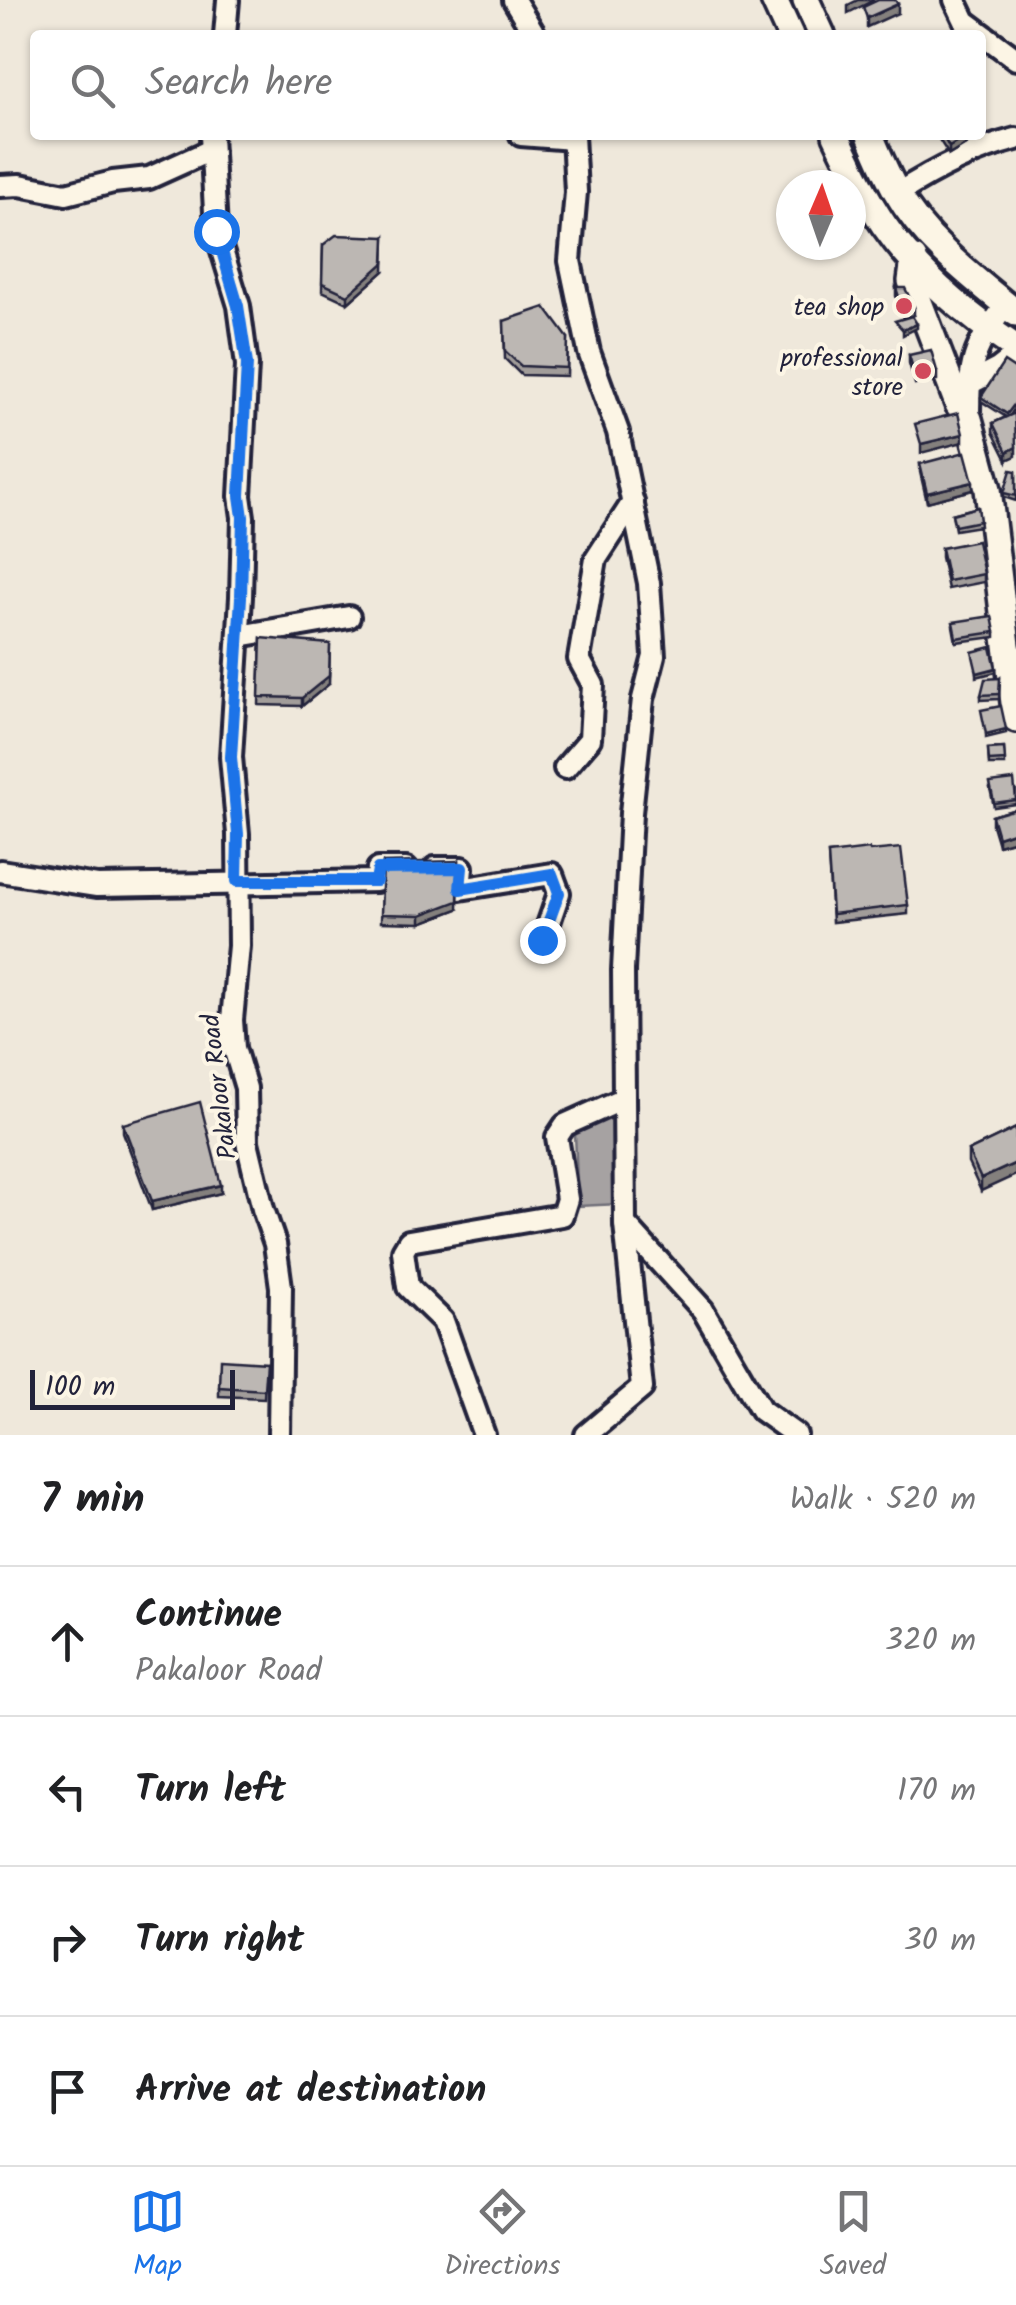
<!DOCTYPE html>
<html lang="en">
<head>
<meta charset="utf-8">
<style>
	body { margin:0; font-family:Kalam,sans-serif; background:#f2f2f2; color:#202124 }
	.compass { position:absolute; left:776px; top:170px; width:90px; height:90px; border-radius:50%; background:#fff; box-shadow:0 2px 8px #0004; rotate:2deg }
	.scale { position:absolute; left:30px; bottom:25px; width:205px; box-sizing:border-box; padding-left:10px; border:5px solid #22223b; border-top:0; font-size:28px; line-height:35px; white-space:nowrap; color:#22223b; -webkit-text-stroke:8px #fcf5e5; paint-order:stroke }
	.stop { position:absolute; width:30px; height:30px; margin:-22px; border:8px solid #1a73e8; border-radius:50%; background:#fff }
	.stop.end { background:#1a73e8; border-color:#fff; box-shadow:0 2px 10px #0008 }
	.list { margin:0; padding:0; list-style:none }
	h2 { display:flex; justify-content:space-between; align-items:center; height:130px; margin:0; padding:0 40px; font-size:42px }
	h2 small { font-size:32px; font-weight:400; color:#757577 }
	.list li { display:grid; grid-template-columns:65px 1fr auto; gap:30px; align-items:center; box-sizing:border-box; height:150px; padding:0 40px; border-top:2px solid #e0e0e0 }
	.list b { display:block; font-size:38px; white-space:nowrap }
	.list p { margin:0; font-size:32px; white-space:nowrap; color:#757577 }
	.list em { font-size:32px; font-style:normal; color:#757577 }
	.icon { flex:none; width:55px; height:55px; fill:none; stroke:currentColor; stroke-width:2; stroke-linecap:round; stroke-linejoin:round }
	.map { position:relative; flex:none; width:1016px; height:1435px; overflow:hidden }
	.search { position:absolute; background:#fff; box-shadow:0 2px 8px #0004; left:30px; right:30px; top:30px; height:110px; display:flex; align-items:center; gap:25px; box-sizing:border-box; padding:0 35px; border-radius:10px; color:#757577; font-size:38px }
	.sheet { height:730px; background:#fff }
	nav { display:flex; justify-content:space-around; align-items:center; box-sizing:border-box; height:140px; border-top:2px solid #e0e0e0; background:#fff; font-size:28px; color:#757577 }
	nav a { display:grid; justify-items:center; gap:5px }
	nav .on { color:#1a73e8 }
	.map>svg:first-child { display:block }
	.water { fill:#a6a2a2; stroke:#716f79; stroke-width:2.5 }
	.lines { fill:none; stroke-linecap:round; stroke-linejoin:round }
	.minor-casing { stroke:#22223b; stroke-width:28 }
	.major-casing { stroke:#22223b; stroke-width:32 }
	.minor { stroke:#fcf5e5; stroke-width:20 }
	.major { stroke:#fcf5e5; stroke-width:25 }
	.wall { fill:#a29d9a; stroke:#22223b; stroke-width:2.5 }
	.shaded-wall { fill:#84807d; stroke:#22223b; stroke-width:2.5 }
	.building { fill:#bcb7b3; stroke:#22223b; stroke-width:2.5 }
	.route { stroke:#1a73e8; stroke-width:12 }
	.poi-dot { fill:#d1495b; stroke:#fcf5e5; stroke-width:4 }
	.labels { text-anchor:middle; stroke-width:8; stroke-linejoin:round; paint-order:stroke }
	.poi-label { font-size:25px; fill:#22223b; stroke:#fcf5e5; text-anchor:end }
	.street-label { font-size:25px; fill:#22223b; stroke:#fcf5e5 }
</style>
</head>
<body>
<div class="map">
<svg width="1016" height="1435" viewBox="0 0 1016 1435">
	<rect width="100%" height="100%" fill="#efe8db"/>
	<filter id="ink" filterUnits="userSpaceOnUse"><feTurbulence type="fractalNoise" baseFrequency=".01" numOctaves="2"/><feDisplacementMap in="SourceGraphic" scale="20" xChannelSelector="R" yChannelSelector="G"/><feConvolveMatrix kernelMatrix="1 2 1 2 8 2 1 2 1" color-interpolation-filters="sRGB"/></filter>
	<g filter="url(#ink)">
		<!-- water -->
		<polygon class="water" points="615,1112 619,1204 578,1206 575,1133"/>
		<g class="lines">
			<defs>
				<g id="minor">
					<polyline points="514,0 535,35"/>
					<polyline points="955,0 965,21 1016,59"/>
					<polyline points="225,35 228,0"/>
					<polyline points="211,135 216,231 239,306 247,365 240,496 243,517 241,597 231,757 238,834 239,946 232,1020 234,1048 246,1088 247,1142 263,1209 275,1244 281,1287 279,1435"/>
					<polyline points="521,135 573,139"/>
					<polyline points="573,135 576,192 570,261 589,352 618,432 649,583 654,656 643,699 631,813 623,970 625,1224 703,1310 761,1410 796,1435"/>
					<polyline points="0,186 20,185 66,194 113,182 149,178 211,150"/>
					<path d="M897,194C934,170 973,150 1016,139"/>
					<polyline points="969,384 998,369 1016,355"/>
					<path d="M969,419C969,363 972,349 1006,305"/>
					<polyline points="239,636 349,617"/>
					<polyline points="565,768 590,739 593,685 579,659 596,559 633,502"/>
					<polyline points="435,868 462,868 460,889 552,874 559,893 543,940"/>
					<polyline points="0,871 97,886 376,881 378,869 406,869"/>
					<polyline points="484,1435 443,1321 408,1287 403,1251 409,1241 562,1215 567,1199 557,1137 565,1125 623,1099"/>
					<polyline points="586,1435 642,1388 625,1224"/>
				</g>
				<g id="major">
					<polyline points="774,0 790,35"/>
					<polyline points="806,0 822,35"/>
					<path d="M836,135C851,166 865,197 884,225C917,273 968,316 1016,348"/>
					<path d="M870,135C878,154 886,173 896,191C924,241 973,278 1016,313"/>
					<polyline points="914,259 911,281 958,404 969,419 988,489 1016,719"/>
				</g>
			</defs>
			<!-- minor casing -->
			<use href="#minor" class="minor-casing"/>
			<!-- major casing -->
			<use href="#major" class="major-casing"/>
			<!-- minor -->
			<use href="#minor" class="minor"/>
			<!-- major -->
			<use href="#major" class="major"/>
		</g>
		<!-- wall -->
		<g class="wall">
			<polygon points="938,135 967,135 967,144 949,155 938,138"/>
			<polygon points="323,245 384,271 348,303 322,291"/>
			<polygon points="896,288 914,315 903,318 896,296"/>
			<polygon points="504,321 568,338 567,376 521,375 505,359"/>
			<polygon points="909,355 937,371 937,380 915,384 909,363"/>
			<polygon points="1016,370 1016,406 1010,416 1007,460 993,432 993,423 1006,417 981,401 981,397"/>
			<polygon points="920,464 973,490 927,502 920,472"/>
			<polygon points="1016,471 1016,501 1004,497 1004,493"/>
			<polygon points="978,507 980,526 955,530 952,514"/>
			<polygon points="941,548 984,574 984,582 948,589 941,557"/>
			<polygon points="953,626 995,632 995,637 956,642"/>
			<polygon points="261,638 329,684 302,706 259,705"/>
			<polygon points="1000,678 999,699 981,700 981,695"/>
			<polygon points="1004,748 1005,765 989,765 988,749"/>
			<polygon points="990,788 1016,790 1016,804 994,807"/>
			<polygon points="1016,809 1016,840 998,845 992,825 992,816"/>
			<polygon points="870,851 908,905 908,914 832,922 828,854"/>
			<polygon points="383,863 458,909 421,923 381,922"/>
			<polygon points="123,1124 221,1193 152,1210 123,1132"/>
			<polygon points="1016,1128 981,1191 968,1163 968,1151"/>
			<polygon points="266,1362 264,1398 219,1396 219,1387"/>
		</g>
		<!-- shaded-wall -->
		<g class="shaded-wall">
			<polygon points="858,0 874,0 848,13 848,5"/>
			<polygon points="898,4 898,13 867,27 867,18"/>
			<polygon points="967,136 967,144 949,155 949,147"/>
			<polygon points="385,237 384,271 348,303 348,295"/>
			<polygon points="914,307 914,315 903,318 903,309"/>
			<polygon points="917,324 917,328 903,335 903,330"/>
			<polygon points="963,434 963,442 921,453 921,444"/>
			<polygon points="1016,447 1016,456 1007,460 1007,452"/>
			<polygon points="973,482 973,490 927,502 927,493"/>
			<polygon points="330,644 329,684 302,706 302,698"/>
			<polygon points="996,668 996,672 977,677 977,673"/>
			<polygon points="1006,729 1006,733 986,738 986,734"/>
			<polygon points="1016,831 1016,840 998,845 998,837"/>
			<polygon points="459,861 458,909 421,923 421,915"/>
			<polygon points="1016,1163 1016,1175 981,1191 981,1179"/>
			<polygon points="221,1185 221,1193 152,1210 152,1201"/>
		</g>
		<!-- building -->
		<g class="building">
			<polygon points="878,0 895,0 898,4 867,18 863,7"/>
			<polygon points="942,135 967,135 967,136 949,147"/>
			<polygon points="336,235 385,237 384,263 348,295 322,283 323,245"/>
			<polygon points="896,288 905,288 914,307 903,309"/>
			<polygon points="545,307 568,338 567,368 521,366 505,351 504,321"/>
			<polygon points="912,316 917,324 903,330 895,321"/>
			<polygon points="931,350 937,371 915,375 909,355"/>
			<polygon points="1004,362 1016,370 1016,402 1007,414 981,397"/>
			<polygon points="958,413 963,434 921,444 915,424"/>
			<polygon points="1015,413 1016,447 1007,452 993,423"/>
			<polygon points="965,452 973,482 927,493 920,464"/>
			<polygon points="1011,470 1016,471 1016,496 1004,493"/>
			<polygon points="978,507 980,521 955,526 952,514"/>
			<polygon points="977,541 984,574 948,581 941,548"/>
			<polygon points="992,616 995,632 956,638 953,622"/>
			<polygon points="261,638 330,644 329,676 302,698 259,697"/>
			<polygon points="991,647 996,668 977,673 972,652"/>
			<polygon points="1000,678 999,694 981,695 985,679"/>
			<polygon points="1001,706 1006,729 986,734 981,710"/>
			<polygon points="1004,748 1005,760 989,761 988,749"/>
			<polygon points="1014,780 1016,800 994,803 990,783"/>
			<polygon points="1016,809 1016,831 998,837 992,816"/>
			<polygon points="901,848 908,905 832,914 828,854 869,849 870,851"/>
			<polygon points="459,861 458,901 421,915 381,914 383,863"/>
			<polygon points="200,1102 221,1185 152,1201 123,1124"/>
			<polygon points="1016,1128 1016,1163 981,1179 968,1151"/>
			<polygon points="220,1359 266,1362 264,1390 219,1387"/>
		</g>
	</g>
	<g class="lines" filter="url(#ink)">
		<!-- route -->
		<polyline class="route" points="216,231 238,306 247,364 240,496 243,517 241,597 231,757 238,834 237,881 376,881 378,869 462,868 460,889 552,874 559,893 542,940"/>
	</g>
	<!-- markers -->
	<g class="poi-dot">
		<circle cx="904" cy="306" r="10"/>
		<circle cx="923" cy="371" r="10"/>
	</g>
	<g class="labels">
		<!-- poi labels -->
		<g class="poi-label">
			<text x="884" y="315">tea shop</text>
			<text x="903" y="366">professional<tspan x="903" dy="29">store</tspan></text>
		</g>
		<!-- street labels -->
		<g class="street-label">
			<text transform="translate(218 1087) rotate(-97)" y="9">Pakaloor Road</text>
		</g>
	</g>
</svg>
<svg class="compass" viewBox="-18 -18 36 36"><path d="M0-13l5 13h-10z" fill="#e53935"/><path d="M0 13l5-13h-10z" fill="#757577"/></svg>
<div class="scale">100 m</div>
<div class="stop" style="left:216px;top:231px"></div>
<div class="stop end" style="left:542px;top:940px"></div>
<div class="search"><svg class="icon" aria-label="search" viewBox="0 0 24 24"><circle cx="10" cy="10" r="6"/><path d="M15 15l6 6"/></svg>Search here</div>
</div>
<section class="sheet">
<h2>7 min<small>Walk · 520 m</small></h2>
<ul class="list">
<li><svg class="icon" aria-label="ahead" viewBox="0 0 24 24"><path d="M12 20V5M6 11l6-6 6 6"/></svg><div><b>Continue</b><p>Pakaloor Road</p></div><em>320 m</em></li>
<li><svg class="icon" aria-label="left" viewBox="0 0 24 24"><path d="M17 20v-9H6M10 6l-5 5 5 5"/></svg><div><b>Turn left</b></div><em>170 m</em></li>
<li><svg class="icon" aria-label="right" viewBox="0 0 24 24"><path d="M7 20v-9h11M14 6l5 5-5 5"/></svg><div><b>Turn right</b></div><em>30 m</em></li>
<li><svg class="icon" aria-label="arrive" viewBox="0 0 24 24"><path d="M6 21V4h12l-3 4 3 4H6"/></svg><div><b>Arrive at destination</b></div></li>
</ul>
</section>
<nav>
<a class="on"><svg class="icon" aria-label="map" viewBox="0 0 24 24"><path d="M3 6l6-2 6 2 6-2v14l-6 2-6-2-6 2zM9 4v14M15 6v14"/></svg>Map</a>
<a><svg class="icon" aria-label="directions" viewBox="0 0 24 24"><path d="M12 3l9 9-9 9-9-9zM9 14v-3h6M13 9l2 2-2 2"/></svg>Directions</a>
<a><svg class="icon" aria-label="saved" viewBox="0 0 24 24"><path d="M7 4h10v16l-5-4-5 4z"/></svg>Saved</a>
</nav>
</body>
</html>
